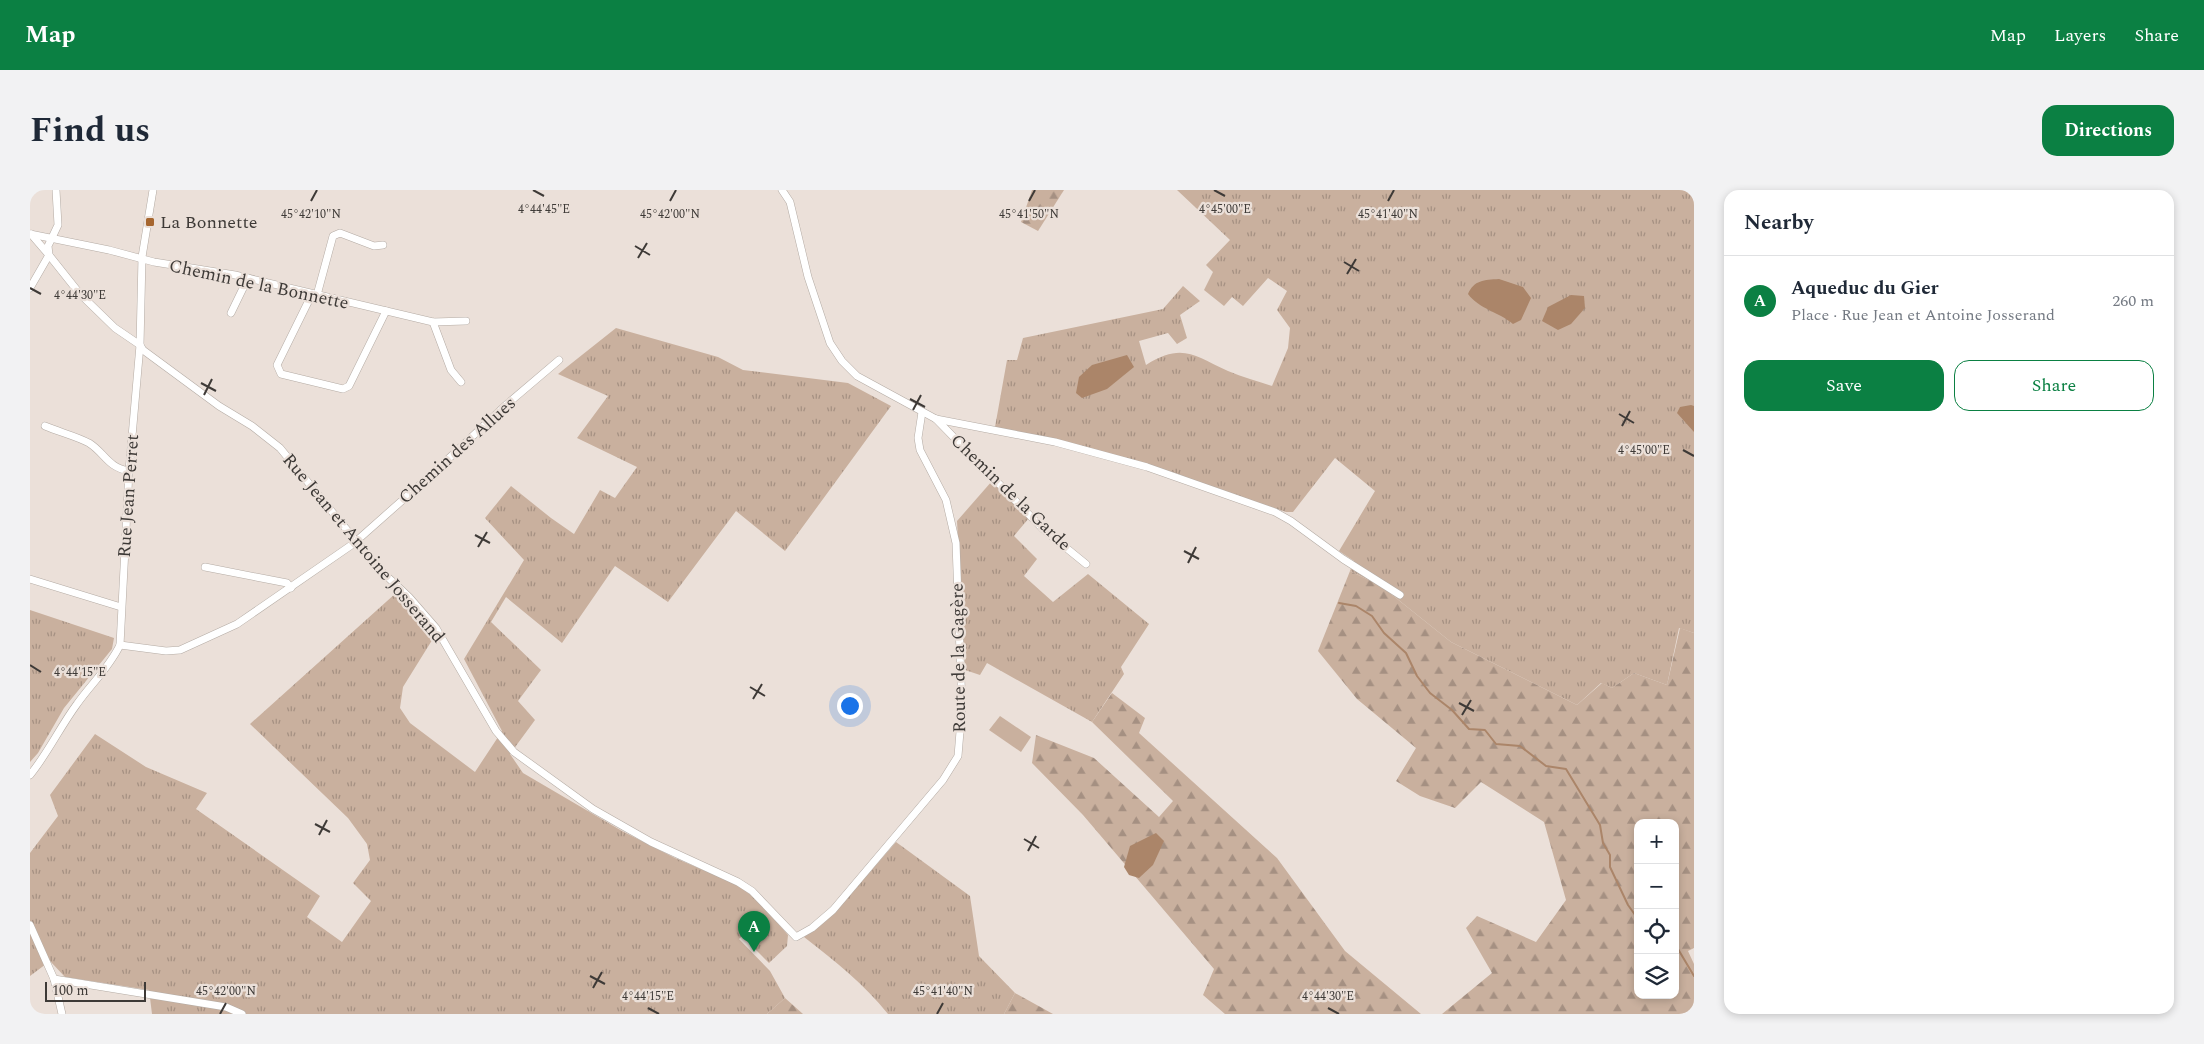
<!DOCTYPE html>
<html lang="en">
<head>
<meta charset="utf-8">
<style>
	body { margin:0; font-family:Spectral,serif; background:#f2f2f3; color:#1f2937 }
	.controls { position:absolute; right:15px; bottom:15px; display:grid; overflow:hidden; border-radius:10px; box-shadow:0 2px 8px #0003 }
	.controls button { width:45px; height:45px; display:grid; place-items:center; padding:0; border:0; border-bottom:1px solid #e0e1e3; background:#fff; color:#1f2937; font:25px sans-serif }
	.scale { position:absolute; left:15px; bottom:12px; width:101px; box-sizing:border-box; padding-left:5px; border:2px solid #3e3a37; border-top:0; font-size:14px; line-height:18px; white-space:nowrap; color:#3e3a37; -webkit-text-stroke:4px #ebe0d9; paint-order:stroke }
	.you { position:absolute; left:819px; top:515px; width:18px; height:18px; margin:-12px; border:4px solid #fff; border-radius:50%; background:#1a73e8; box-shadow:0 0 0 8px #1a73e833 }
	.badge { display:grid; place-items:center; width:32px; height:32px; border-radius:50%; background:#0b8043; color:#fff; font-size:16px; font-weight:700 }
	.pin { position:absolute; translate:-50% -41px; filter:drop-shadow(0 1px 2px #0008) }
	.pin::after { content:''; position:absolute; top:26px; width:18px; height:15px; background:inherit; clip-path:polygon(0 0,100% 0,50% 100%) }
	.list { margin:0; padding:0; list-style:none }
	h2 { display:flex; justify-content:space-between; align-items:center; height:65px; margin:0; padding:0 20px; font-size:21px }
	h2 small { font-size:16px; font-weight:400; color:#747a83 }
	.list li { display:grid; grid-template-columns:32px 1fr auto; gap:15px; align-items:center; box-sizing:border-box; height:90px; padding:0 20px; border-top:1px solid #e0e1e3 }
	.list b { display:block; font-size:19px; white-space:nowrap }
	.list p { margin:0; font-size:16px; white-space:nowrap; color:#747a83 }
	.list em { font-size:16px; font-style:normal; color:#747a83 }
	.actions { display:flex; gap:10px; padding:15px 20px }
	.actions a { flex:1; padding:11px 0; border:1px solid #0b8043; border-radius:15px; text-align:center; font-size:18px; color:#0b8043 }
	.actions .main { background:#0b8043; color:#fff }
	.icon { flex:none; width:28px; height:28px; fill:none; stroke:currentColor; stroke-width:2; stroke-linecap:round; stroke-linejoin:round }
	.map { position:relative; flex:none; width:1664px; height:824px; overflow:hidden; border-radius:15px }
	header { display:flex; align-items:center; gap:30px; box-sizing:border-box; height:70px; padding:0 25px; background:#0b8043; color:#fff }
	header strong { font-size:24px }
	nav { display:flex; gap:28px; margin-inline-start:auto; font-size:18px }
	.intro { display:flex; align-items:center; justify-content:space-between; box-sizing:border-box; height:120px; padding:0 30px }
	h1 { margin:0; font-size:35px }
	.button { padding:12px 22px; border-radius:15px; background:#0b8043; color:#fff; font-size:18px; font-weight:700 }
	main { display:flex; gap:30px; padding:0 30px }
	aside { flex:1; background:#fff; border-radius:15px; box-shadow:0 2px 8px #0003 }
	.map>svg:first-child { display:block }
	.grass { fill:url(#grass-tufts) }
	.forest { fill:url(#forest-firs); fill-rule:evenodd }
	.pitch { fill:#c9b09e }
	.water { fill:#ab8569 }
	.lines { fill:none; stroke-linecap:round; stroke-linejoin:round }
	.stream { stroke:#ab8569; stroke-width:2 }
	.minor-casing { stroke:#b4aba4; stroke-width:8 }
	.minor { stroke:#fff; stroke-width:7 }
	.ticks { fill:none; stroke:#3e3a37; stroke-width:2 }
	.poi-dot { fill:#a6662f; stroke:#ebe0d9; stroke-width:2 }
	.labels { text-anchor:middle; stroke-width:4.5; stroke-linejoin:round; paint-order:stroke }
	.poi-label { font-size:18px; fill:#3e3a37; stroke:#ebe0d9; text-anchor:start }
	.street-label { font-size:18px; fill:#3e3a37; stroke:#ebe0d9 }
	.ticks-label { font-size:12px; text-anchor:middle; fill:#3e3a37; stroke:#ebe0d9; stroke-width:4.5; stroke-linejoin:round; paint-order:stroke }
</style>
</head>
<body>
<header>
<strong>Map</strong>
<nav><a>Map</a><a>Layers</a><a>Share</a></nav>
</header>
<div class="intro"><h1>Find us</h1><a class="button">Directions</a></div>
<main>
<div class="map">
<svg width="1664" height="824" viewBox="0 0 1664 824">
	<defs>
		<pattern id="grass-tufts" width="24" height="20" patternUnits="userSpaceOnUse" patternTransform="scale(1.25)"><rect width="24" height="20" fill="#c9b09e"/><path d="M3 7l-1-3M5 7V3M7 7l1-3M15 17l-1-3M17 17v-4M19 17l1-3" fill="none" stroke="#a59082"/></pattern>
		<pattern id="forest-firs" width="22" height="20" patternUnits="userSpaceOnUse" patternTransform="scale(1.25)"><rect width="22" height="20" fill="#c9b09e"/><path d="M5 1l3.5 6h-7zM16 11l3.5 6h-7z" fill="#a59082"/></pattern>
	</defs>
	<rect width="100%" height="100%" fill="#ebe0d9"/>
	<!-- grass -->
	<g class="grass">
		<path d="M1147,0H1664V443L1649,438L1637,495L1604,483L1582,498L1571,493L1547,515L1421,452L1351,396L1320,381L1324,371L1309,361L1345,301L1305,268L1263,322H1256L1118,275L965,237L977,170H987L993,148L1133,119L1153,96L1170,111L1150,125L1157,148L1147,154L1138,143L1109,151L1116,175C1153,152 1164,166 1198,181C1212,187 1228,191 1242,196L1258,158L1260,138L1247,120L1257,101L1238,88L1213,116L1202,107L1194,116L1174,100L1183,82L1176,75L1200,50Z"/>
		<polygon points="586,138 688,167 713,180 818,193 861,216 755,361 706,321 638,412 585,376 532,453 476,407 461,432 511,480 488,511 505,530 480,564 493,583 592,641 645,668 708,695 729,711 758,745 757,756 739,773 712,746 709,749 740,781 755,808 737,824 122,824 119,800 35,787 20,771 0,786 0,663 28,626 20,605 65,544 116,577 177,603 166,619 290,706 277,727 312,752 341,711 323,693 340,670 337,654 318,628 220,534 366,403 404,447 373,497 370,518 380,533 445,582 472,541 434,469 494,370 455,328 481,296 521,328 544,344 570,300 585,308 607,277 547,248 578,206 528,184"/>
		<polygon points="962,291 999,328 984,346 1007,369 994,386 1023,412 1058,384 1119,434 1091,477 1094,484 1062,532 957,473 950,485 935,480 927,331"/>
		<polygon points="0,420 84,448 82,459 34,518 8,563 0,572"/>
		<path d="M866,652L940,706L949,766L985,803L974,824H858C834,794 805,771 774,747L804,723Z"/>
	</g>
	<!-- forest -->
	<g class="forest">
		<polygon points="1002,0 1034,0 1008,41 991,32"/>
		<path d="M1320,381L1351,396L1421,452L1547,515L1572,493L1582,498L1604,483L1637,495L1650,438L1664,443V758L1658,761L1664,774V824H1412L1462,783L1436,738L1447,726L1506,752L1536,710L1514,632L1451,592L1425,618L1390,606L1366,591L1386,558L1327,509L1288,461ZM1608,633H1645V805H1608Z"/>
		<polygon points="1082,503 1115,528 1109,543 1247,668 1315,761 1391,824 1195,824 1173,805 1184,779 1053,625 1002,573 1006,545 1064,568 1129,627 1143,611 1062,532"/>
		<polygon points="985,803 1023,824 974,824"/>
		<polygon points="755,808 773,824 737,824"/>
	</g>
	<!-- pitch -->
	<polygon class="pitch" points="970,526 1001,547 991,562 959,540"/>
	<!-- water -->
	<g class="water">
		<path d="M1469,89L1493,97L1501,108L1491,130L1483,134C1469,122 1449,119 1438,104C1444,90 1454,90 1469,89Z"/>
		<polygon points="1541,105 1554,106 1555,118 1541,134 1528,140 1512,131 1518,117"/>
		<polygon points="1097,165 1104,177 1077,199 1052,208 1046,203 1049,187 1062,175"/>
		<polygon points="1661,215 1664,216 1664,242 1647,223 1650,217"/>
		<polygon points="1126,643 1134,651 1123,675 1109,688 1099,685 1094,677 1100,656"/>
	</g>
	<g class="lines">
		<!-- stream -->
		<g class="stream">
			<polyline points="1309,413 1326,416 1342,426 1354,443 1376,463 1387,486 1400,503 1422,520 1439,539 1455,540 1466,554 1490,556 1516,576 1536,579 1570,635 1573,653 1580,665 1580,677 1598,715 1608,729"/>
			<polyline points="1645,754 1664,786"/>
		</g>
		<defs>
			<g id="minor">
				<polyline points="26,0 28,35 18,56 19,65 50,104 85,138 110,155 113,160 189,216 222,236 250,258 348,378 379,407 406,438 466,541 484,562 563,619 621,652 708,692 722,701 766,747 782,738 803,720 913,590 928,566 932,517 926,353 916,310 890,260 888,248 892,222"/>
				<polyline points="752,0 760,12 778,87 800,153 812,171 827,186 906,229 1025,252 1117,277 1245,322 1261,331 1313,369 1370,405"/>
				<polyline points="0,44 79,60 124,72 205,85 403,132 436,131"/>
				<polyline points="0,98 19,65 1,44"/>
				<polyline points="282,104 247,175 251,184 313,199 319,196 356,121"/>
				<polyline points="287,105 303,46 310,43 344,56 353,55"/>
				<polyline points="201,123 218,88"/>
				<polyline points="403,132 421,180 431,192"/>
				<polyline points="906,229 1013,339 1056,374"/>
				<path d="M15,236C29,242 46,246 59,253C75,263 77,277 99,281"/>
				<polyline points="175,377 257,393 261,398"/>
				<polyline points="0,389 91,417"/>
				<polyline points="90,455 136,461 150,460 207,434 323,354 402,284 476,215 529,170"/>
				<path d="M0,585C18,563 30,537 47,514C61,494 79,478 90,455L99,281L110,155L112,67L123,0"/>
				<polyline points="0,735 24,789 32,824"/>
				<polyline points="24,789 196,817 212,824"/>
			</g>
		</defs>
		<!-- minor casing -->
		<use href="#minor" class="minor-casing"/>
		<!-- minor -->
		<use href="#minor" class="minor"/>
	</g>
	<!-- ticks -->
	<path class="ticks" d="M503,0L514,6M1184,0L1195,6M281,11L287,0M640,11L646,0M999,11L1005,0M1358,11L1364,0M605,56L620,65M608,68L617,53M1314,72L1329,81M1317,84L1326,69M0,98L11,104M171,193L186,201M174,205L182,189M880,209L895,217M883,220L891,205M1589,224L1604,233M1592,236L1600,221M1653,260L1664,266M445,345L460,353M448,357L457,342M1154,361L1169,369M1158,373L1166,357M0,475L11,482M720,497L735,506M723,509L732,494M1429,513L1444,521M1432,525L1441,510M285,634L300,642M289,645L297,630M994,649L1009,658M998,661L1006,646M560,786L575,794M563,798L572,782M618,818L629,824M1298,818L1309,824M190,824L196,813M907,824L913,813"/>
	<!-- markers -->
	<rect class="poi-dot" x="115" y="27" width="10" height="10" rx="2.5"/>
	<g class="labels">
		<!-- poi labels -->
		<g class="poi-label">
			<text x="130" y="38">La Bonnette</text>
		</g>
		<!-- street labels -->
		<g class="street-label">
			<text transform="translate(229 94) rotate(12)" y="6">Chemin de la Bonnette</text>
			<text transform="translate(427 260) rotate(-42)" y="6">Chemin des Allues</text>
			<text transform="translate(981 302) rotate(44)" y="6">Chemin de la Garde</text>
			<text transform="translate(98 306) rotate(-86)" y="6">Rue Jean Perret</text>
			<text transform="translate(334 358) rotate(50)" y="6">Rue Jean et Antoine Josserand</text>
			<text transform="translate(928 468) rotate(-91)" y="6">Route de la Gagère</text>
		</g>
	</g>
	<g class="ticks-label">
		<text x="1195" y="23">4°45'00"E</text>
		<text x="514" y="23">4°44'45"E</text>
		<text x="1358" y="28">45°41'40"N</text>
		<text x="281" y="28">45°42'10"N</text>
		<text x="640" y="28">45°42'00"N</text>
		<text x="999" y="28">45°41'50"N</text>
		<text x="50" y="109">4°44'30"E</text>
		<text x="1614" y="264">4°45'00"E</text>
		<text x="50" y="486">4°44'15"E</text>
		<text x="196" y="805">45°42'00"N</text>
		<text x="913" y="805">45°41'40"N</text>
		<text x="618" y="810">4°44'15"E</text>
		<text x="1298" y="810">4°44'30"E</text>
	</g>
</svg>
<div class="controls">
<button>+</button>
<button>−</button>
<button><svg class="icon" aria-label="locate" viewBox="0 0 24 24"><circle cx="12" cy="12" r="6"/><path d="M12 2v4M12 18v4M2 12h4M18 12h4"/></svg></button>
<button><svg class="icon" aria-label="layers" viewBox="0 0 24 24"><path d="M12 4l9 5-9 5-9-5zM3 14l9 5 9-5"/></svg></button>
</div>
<div class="scale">100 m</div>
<div class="you"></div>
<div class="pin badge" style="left:724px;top:762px">A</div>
</div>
<aside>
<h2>Nearby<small></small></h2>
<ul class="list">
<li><span class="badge">A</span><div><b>Aqueduc du Gier</b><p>Place · Rue Jean et Antoine Josserand</p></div><em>260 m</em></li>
</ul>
<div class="actions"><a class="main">Save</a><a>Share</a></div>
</aside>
</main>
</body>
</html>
